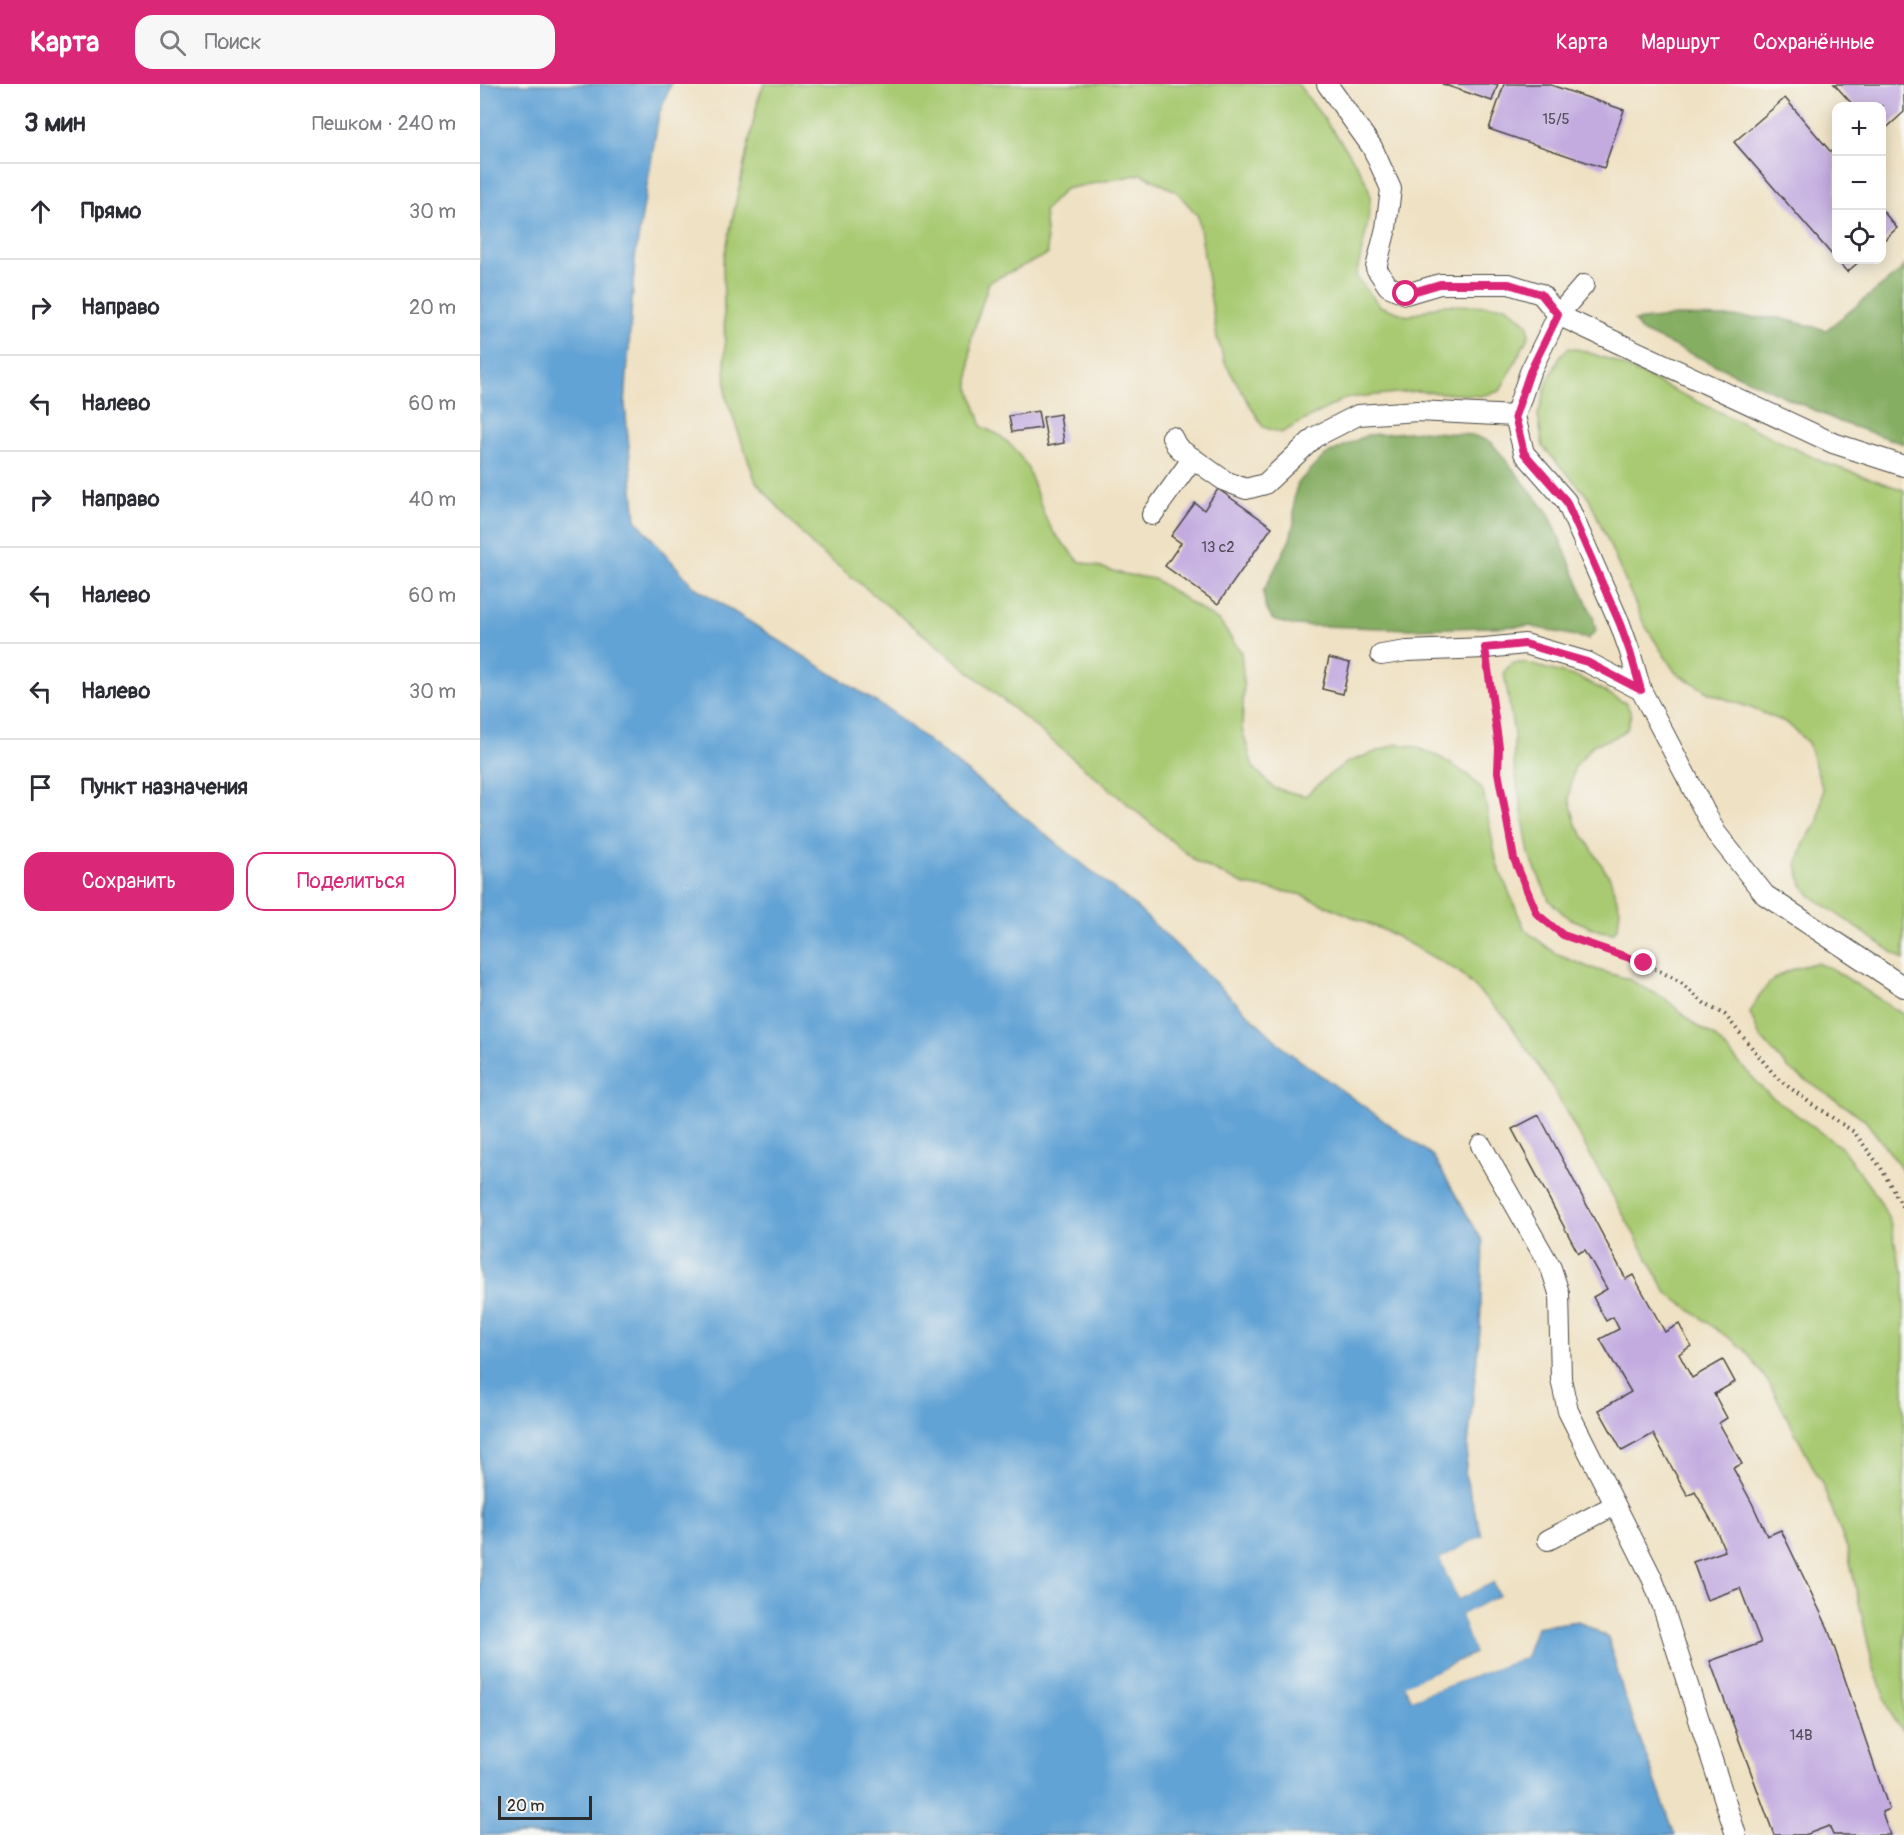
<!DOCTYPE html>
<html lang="ru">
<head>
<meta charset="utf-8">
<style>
	body { margin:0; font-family:Pangolin,sans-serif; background:#f7f7f7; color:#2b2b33 }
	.controls { position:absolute; right:18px; top:18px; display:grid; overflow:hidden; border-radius:12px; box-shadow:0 3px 15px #0003 }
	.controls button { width:54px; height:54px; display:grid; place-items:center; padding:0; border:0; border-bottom:2px solid #e1e1e2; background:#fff; color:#2b2b33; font:30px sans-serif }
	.scale { position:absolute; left:18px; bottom:15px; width:94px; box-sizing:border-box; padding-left:6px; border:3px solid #2b2b2b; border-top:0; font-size:16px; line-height:21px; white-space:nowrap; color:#2b2b2b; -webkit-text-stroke:4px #f6f6f2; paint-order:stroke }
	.stop { position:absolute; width:18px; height:18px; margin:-14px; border:4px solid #db2777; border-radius:50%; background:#fff }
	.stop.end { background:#db2777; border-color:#fff; box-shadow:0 2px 6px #0008 }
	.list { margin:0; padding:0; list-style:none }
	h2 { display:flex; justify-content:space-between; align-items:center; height:78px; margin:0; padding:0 24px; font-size:26px }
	h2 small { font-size:20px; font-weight:400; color:#7c7c81 }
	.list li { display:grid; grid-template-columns:39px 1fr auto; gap:18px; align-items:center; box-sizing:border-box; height:96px; padding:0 24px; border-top:2px solid #e1e1e2 }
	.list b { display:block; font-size:22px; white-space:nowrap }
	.list em { font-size:20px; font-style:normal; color:#7c7c81 }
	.actions { display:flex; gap:12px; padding:18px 24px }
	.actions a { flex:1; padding:14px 0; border:2px solid #db2777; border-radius:18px; text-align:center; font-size:21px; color:#db2777 }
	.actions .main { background:#db2777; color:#fff }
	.icon { flex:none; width:33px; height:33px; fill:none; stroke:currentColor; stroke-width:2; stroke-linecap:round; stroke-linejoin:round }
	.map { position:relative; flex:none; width:1424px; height:1751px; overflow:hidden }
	header { display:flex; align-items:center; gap:36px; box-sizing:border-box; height:84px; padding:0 30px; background:#db2777; color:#fff }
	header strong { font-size:28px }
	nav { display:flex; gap:33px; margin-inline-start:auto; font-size:21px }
	.search { width:420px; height:54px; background:#f7f7f7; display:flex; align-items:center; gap:15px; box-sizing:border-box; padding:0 21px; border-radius:18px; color:#7c7c81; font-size:22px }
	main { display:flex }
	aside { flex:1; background:#fff }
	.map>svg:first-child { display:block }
	.green { fill:#a9ca72; stroke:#6a7a4e; stroke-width:1.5 }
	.forest { fill:#86ae64; stroke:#586c48; stroke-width:1.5 }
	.water { fill:#62a3d5; stroke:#466780; stroke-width:1.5 }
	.pier { fill:#efe1c3 }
	.building { fill:#c3abe0 }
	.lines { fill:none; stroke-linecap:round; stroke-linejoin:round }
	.lane-casing { stroke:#484642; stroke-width:22 }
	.path { stroke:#484642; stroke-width:4; stroke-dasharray:1.5 4.5; stroke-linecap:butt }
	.lane { stroke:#fff; stroke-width:20 }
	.route { stroke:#db2777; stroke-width:8 }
	.labels { text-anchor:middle; stroke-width:6; stroke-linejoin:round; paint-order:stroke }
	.number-label { font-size:15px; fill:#514b58 }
</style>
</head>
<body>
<header>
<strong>Карта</strong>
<div class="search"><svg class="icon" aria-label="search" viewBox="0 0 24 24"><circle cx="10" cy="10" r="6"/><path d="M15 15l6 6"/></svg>Поиск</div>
<nav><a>Карта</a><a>Маршрут</a><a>Сохранённые</a></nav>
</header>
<main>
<aside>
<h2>3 мин<small>Пешком · 240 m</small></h2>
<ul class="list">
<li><svg class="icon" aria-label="ahead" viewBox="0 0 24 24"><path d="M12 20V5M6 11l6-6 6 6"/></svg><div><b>Прямо</b></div><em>30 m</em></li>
<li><svg class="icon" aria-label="right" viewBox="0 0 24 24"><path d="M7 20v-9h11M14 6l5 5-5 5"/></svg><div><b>Направо</b></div><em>20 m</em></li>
<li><svg class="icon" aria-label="left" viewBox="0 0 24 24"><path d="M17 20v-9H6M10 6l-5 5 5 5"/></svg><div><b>Налево</b></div><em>60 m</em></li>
<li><svg class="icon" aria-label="right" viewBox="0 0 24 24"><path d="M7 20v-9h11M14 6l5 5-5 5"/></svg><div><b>Направо</b></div><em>40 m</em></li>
<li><svg class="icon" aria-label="left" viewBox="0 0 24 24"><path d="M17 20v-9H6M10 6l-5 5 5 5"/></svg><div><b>Налево</b></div><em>60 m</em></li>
<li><svg class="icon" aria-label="left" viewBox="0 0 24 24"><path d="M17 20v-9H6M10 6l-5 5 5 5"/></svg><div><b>Налево</b></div><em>30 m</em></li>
<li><svg class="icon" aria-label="arrive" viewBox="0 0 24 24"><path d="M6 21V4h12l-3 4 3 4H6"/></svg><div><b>Пункт назначения</b></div></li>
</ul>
<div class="actions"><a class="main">Сохранить</a><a>Поделиться</a></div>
</aside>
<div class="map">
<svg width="1424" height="1751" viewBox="0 0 1424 1751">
	<rect width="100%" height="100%" fill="#f6f6f2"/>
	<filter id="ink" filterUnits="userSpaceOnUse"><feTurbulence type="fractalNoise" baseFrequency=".0167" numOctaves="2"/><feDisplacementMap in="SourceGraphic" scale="12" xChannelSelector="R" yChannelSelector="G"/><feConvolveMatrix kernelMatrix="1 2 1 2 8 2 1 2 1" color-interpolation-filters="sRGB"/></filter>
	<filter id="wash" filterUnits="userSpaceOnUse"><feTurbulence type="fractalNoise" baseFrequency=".008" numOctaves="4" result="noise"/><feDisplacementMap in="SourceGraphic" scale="24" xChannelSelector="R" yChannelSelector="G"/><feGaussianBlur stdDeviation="1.35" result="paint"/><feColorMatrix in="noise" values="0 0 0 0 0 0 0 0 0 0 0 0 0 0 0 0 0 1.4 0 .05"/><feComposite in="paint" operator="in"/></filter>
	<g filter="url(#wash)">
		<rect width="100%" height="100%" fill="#efe1c3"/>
		<!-- green -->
		<g class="green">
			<path d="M284,0H818C833,22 889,88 890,112C890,139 881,167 876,193L900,222L928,232L961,221L1026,222L1048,240L1049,251L1020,307L1000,312L936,307L866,314L801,349L783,343L745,279L737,254L718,132L697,108L662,90L585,105L564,127L568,170L509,198L491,255L489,303L502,343L519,351L534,364L547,382L565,433L574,449L599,477L643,490L674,495L740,538L761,568L764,599L762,645L773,683L794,704L825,712L849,691L868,678L917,660L936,663L961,674L988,691L1003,707L1017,780L1045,846L1078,871L1108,883L1148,895L1186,915L1215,941L1234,952L1288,1010L1362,1064L1400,1117L1411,1140L1418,1173L1424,1189V1647L1413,1635L1393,1582L1367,1464L1343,1402L1289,1299L1265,1266L1187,1209L1071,1001L1026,934L978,887L908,848L819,810L765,801L717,778L468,570L334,463L276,398L246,313L243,178L278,16Z"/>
			<polygon points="1088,264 1101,266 1133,277 1345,379 1424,406 1424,876 1331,812 1322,801 1317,781 1324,759 1338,737 1343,706 1328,659 1307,639 1271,624 1229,609 1195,588 1164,540 1109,414 1063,363 1058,331 1068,297 1081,271"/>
			<polygon points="1032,579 1045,579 1101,594 1147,620 1151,630 1147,645 1135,653 1113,661 1094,684 1089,714 1096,740 1130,794 1140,825 1138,843 1133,849 1120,847 1087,833 1069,816 1049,770 1034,680 1034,650 1024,588"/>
			<path d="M1336,879L1351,884L1424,931V1090L1417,1078L1384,1035L1309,985L1280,953L1270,929C1285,896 1301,886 1336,879Z"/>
		</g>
		<!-- forest -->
		<g class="forest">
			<polygon points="1424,181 1424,360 1360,338 1161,247 1154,237 1196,232 1300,234 1346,246 1419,188"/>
			<polygon points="942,347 992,351 1011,358 1069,430 1113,533 1116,547 1108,555 1049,542 931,545 811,541 793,536 786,525 783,508 810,455 814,439 814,412 818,399 845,371 887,351"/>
		</g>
		<!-- water -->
		<polygon class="water" points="0,0 191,0 179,30 155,174 145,321 156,436 213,502 412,628 654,821 807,967 953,1072 1003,1158 1000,1245 985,1391 1002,1452 960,1475 978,1515 1013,1498 1019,1512 981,1531 995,1569 925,1602 931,1615 1046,1573 1056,1543 1098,1537 1128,1553 1144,1611 1195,1751 0,1751"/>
		<!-- pier -->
		<g class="pier">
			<polygon points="1002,1452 1002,1455 964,1476 979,1511 1013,1495 1013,1498 978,1515 960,1475"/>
			<polygon points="1019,1512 1020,1514 985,1533 998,1568 997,1571 929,1603 932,1611 1044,1571 1044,1569 1046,1573 931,1615 925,1601 995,1570 981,1531"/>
		</g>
		<g id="blocks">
			<!-- building -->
			<g class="building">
				<polygon points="962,0 1018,0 1012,17"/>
				<polygon points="1024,0 1068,0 1144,26 1124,84 1009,45"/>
				<polygon points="1354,0 1424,0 1424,28 1402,48 1402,22 1374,22"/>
				<polygon points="1305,14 1356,74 1356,176 1381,176 1367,188 1254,58"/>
				<polygon points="1402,126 1417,144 1402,158"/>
				<polygon points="558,327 561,344 532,348 529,332"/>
				<polygon points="580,330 584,359 568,362 563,333"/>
				<polygon points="738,405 792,443 738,520 685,482 701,459 691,452 715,419 724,426"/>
				<polygon points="849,574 870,579 863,610 842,605"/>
				<polygon points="1059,1031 1146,1195 1153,1191 1185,1248 1199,1240 1211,1262 1199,1270 1212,1294 1243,1276 1255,1298 1234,1310 1247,1334 1239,1339 1262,1380 1253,1384 1272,1419 1287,1452 1301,1446 1347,1542 1409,1725 1402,1728 1410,1751 1353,1751 1349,1742 1325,1751 1294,1751 1230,1577 1281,1559 1260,1504 1227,1516 1213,1478 1245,1467 1234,1441 1215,1408 1208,1412 1173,1350 1142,1367 1119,1326 1151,1308 1120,1255 1139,1245 1133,1233 1126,1237 1113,1213 1127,1205 1105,1166 1098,1169 1032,1045"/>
			</g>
		</g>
	</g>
	<g filter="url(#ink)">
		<use href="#blocks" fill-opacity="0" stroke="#484642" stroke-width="1.5"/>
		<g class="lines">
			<defs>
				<g id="lane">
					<polyline points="847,0 892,63 911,105 906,144 896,184 908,202 926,210 960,200 1029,200 1061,210 1078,231 1104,201"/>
					<polyline points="692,353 696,361 701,366 745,397 766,405 785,400 835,353 878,331 938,327 1035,332"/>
					<polyline points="1424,382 1353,359 1078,231 1050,288 1035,332 1044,369 1086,417 1140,540 1150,568 1161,606 1236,749 1285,811 1424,903"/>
					<polyline points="672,431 713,374"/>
					<polyline points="901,571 927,567 1005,564 1045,560 1107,578 1161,606"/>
					<polyline points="1001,1061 1071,1184 1079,1209 1081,1295 1088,1327 1172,1494 1182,1520 1256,1751"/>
					<polyline points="1068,1456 1135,1421"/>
				</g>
			</defs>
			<!-- lane casing -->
			<use href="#lane" class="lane-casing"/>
			<!-- path -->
			<polyline class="path" points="1008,590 1019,663 1018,688 1034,775 1057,830 1083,851 1164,879 1199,897 1225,920 1245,931 1297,994 1333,1021 1374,1048 1401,1084 1424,1126"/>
			<!-- lane -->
			<use href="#lane" class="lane"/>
		</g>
	</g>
	<g class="lines" filter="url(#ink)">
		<!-- route -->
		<polyline class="route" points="926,210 960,200 1029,200 1061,210 1078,231 1050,288 1035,332 1044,369 1086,417 1140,540 1150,568 1161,606 1107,578 1045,560 1005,564 1019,663 1018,688 1034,775 1057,830 1083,851 1164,879"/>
	</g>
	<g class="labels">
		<!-- number labels -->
		<g class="number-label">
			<text x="1076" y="40">15/5</text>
			<text x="738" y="468">13 с2</text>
			<text x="1321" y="1656">14В</text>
		</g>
	</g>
</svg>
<div class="controls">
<button>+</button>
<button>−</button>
<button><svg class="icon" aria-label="locate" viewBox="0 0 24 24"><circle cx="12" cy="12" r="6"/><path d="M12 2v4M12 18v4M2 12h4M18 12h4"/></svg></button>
</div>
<div class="scale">20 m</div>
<div class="stop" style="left:926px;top:210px"></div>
<div class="stop end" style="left:1164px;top:879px"></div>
</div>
</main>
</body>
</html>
